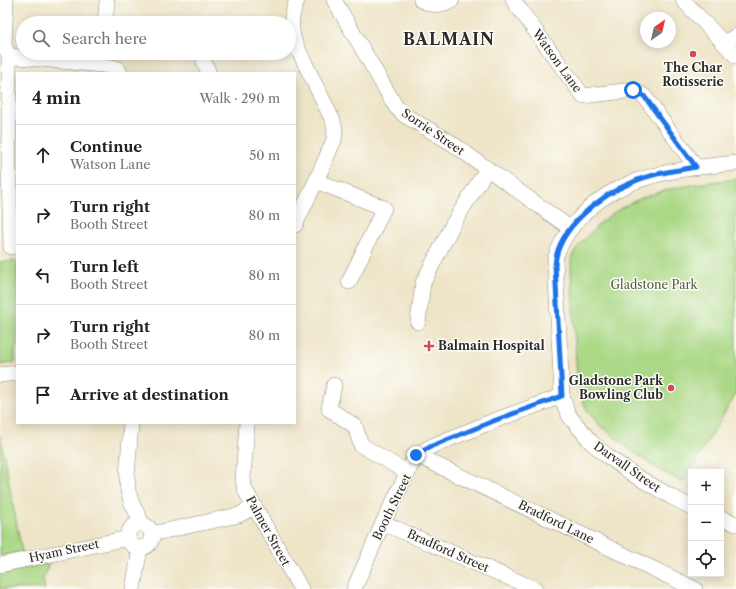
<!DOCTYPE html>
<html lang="en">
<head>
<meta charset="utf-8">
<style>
	body { margin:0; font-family:"Libre Caslon Text",serif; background:#f6f6f6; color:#202124 }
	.controls { position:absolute; right:12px; bottom:12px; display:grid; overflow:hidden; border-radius:0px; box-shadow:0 2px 10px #0003 }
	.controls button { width:36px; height:36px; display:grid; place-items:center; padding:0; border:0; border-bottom:1px solid #e0e0e0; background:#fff; color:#202124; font:20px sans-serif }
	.compass { position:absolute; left:640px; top:12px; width:36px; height:36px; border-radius:50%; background:#fff; box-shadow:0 2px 10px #0003; rotate:34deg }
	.stop { position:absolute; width:12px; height:12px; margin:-9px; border:3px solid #1a73e8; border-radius:50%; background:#fff }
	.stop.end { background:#1a73e8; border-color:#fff; box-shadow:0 1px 4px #0008 }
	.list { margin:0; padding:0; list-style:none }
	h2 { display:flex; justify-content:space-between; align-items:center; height:52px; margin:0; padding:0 16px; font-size:17px }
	h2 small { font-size:13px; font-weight:400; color:#757577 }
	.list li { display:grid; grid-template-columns:26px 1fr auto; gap:12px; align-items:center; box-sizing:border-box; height:60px; padding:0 16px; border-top:1px solid #e0e0e0 }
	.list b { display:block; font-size:15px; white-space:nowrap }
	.list p { margin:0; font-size:13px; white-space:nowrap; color:#757577 }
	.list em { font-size:13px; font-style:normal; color:#757577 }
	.icon { flex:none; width:22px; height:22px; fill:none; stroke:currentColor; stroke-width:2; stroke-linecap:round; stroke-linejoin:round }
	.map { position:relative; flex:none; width:736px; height:589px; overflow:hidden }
	.search { position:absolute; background:#fff; box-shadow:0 2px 10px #0003; left:16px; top:16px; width:280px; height:44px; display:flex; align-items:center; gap:10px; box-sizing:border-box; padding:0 14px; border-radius:22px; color:#757577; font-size:15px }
	.panel { position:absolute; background:#fff; box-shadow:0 2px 10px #0003; left:16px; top:72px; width:280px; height:352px; border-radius:0px }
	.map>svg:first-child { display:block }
	.green { fill:#aad886; stroke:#6a8258 }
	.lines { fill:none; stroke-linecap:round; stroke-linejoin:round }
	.minor-casing { stroke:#8c887a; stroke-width:16 }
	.minor { stroke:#fff; stroke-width:15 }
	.route { stroke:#1a73e8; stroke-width:5 }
	.poi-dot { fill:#d1495b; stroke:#fdfcf7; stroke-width:1.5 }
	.labels { text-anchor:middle; stroke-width:3; stroke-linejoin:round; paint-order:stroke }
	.street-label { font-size:12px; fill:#2b2b2b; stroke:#fdfcf7 }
	.poi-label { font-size:12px; font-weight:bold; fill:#2b2b2b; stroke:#fdfcf7 }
	.park-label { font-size:12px; fill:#515f46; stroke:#fdfcf7 }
	.district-label { font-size:16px; font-weight:bold; letter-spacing:1px; fill:#2b2b2b; stroke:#fdfcf7 }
</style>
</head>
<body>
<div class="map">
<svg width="736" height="589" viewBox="0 0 736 589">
	<rect width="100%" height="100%" fill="#fdfcf7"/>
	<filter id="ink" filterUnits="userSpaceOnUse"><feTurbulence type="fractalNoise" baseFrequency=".025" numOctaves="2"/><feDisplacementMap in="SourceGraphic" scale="8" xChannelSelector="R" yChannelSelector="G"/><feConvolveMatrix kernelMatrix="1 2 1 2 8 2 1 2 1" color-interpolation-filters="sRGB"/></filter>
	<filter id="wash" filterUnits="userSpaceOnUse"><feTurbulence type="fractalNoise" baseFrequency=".012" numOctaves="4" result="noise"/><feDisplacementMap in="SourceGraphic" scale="16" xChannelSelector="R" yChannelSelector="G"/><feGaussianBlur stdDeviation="0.9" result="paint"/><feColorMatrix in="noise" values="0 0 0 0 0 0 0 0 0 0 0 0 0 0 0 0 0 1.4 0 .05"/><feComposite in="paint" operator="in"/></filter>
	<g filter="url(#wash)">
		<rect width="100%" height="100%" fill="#eee5c8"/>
		<!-- green -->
		<g class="green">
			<path d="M736,179V394L683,482L659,470L635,453L598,424L587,410L579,393L577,380L571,269C571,266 571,261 572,257C575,248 584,240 590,233C629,191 683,185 736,179Z"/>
			<polygon points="17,261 17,347 15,348 15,362 0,365 0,262"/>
			<polygon points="0,435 22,552 0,556"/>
			<polygon points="49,563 43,579 45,589 0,589 0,573"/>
		</g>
	</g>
	<g filter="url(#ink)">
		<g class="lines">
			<defs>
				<g id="minor">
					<polyline points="6,0 4,45 9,56 9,174 11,247"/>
					<polyline points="334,0 396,107 404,115 450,142 570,228"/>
					<path d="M421,0C433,6 440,6 452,0"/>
					<polyline points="513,0 583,96 633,90 644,96 696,167"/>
					<polyline points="683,0 736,56"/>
					<polyline points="105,23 107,2"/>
					<polyline points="724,43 736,36"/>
					<polyline points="204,53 204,62 209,73"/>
					<polyline points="9,56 102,65 117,68 120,73"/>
					<polyline points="316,181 384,208 349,282"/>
					<path d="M295,225L316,181L334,140L335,130L333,121L294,41C290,26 291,15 297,0"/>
					<polyline points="418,322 423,283 453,224 487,169"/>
					<polyline points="0,375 17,373"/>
					<polyline points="334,385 329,409 355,426 361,445 408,473"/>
					<polyline points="562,396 566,409 570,417 591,442 606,455 634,475 670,496 691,507"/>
					<polyline points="131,423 127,477 128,491 132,504 140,519 140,524"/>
					<polyline points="247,423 243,479 245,490 301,589"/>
					<polyline points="416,455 695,589"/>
					<polyline points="721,518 736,524"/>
					<polyline points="383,523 535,589"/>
					<circle cx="140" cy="536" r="12"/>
					<polyline points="151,534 239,515 253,507"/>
					<polyline points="0,565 128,538"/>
					<polyline points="133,589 140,548"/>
					<path d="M354,589L383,523L416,455L432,446L496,420L562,396L555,259C559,245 566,234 576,222C616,174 678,169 736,163"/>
				</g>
			</defs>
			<!-- minor casing -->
			<use href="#minor" class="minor-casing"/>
			<!-- minor -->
			<use href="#minor" class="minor"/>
		</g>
	</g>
	<g class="lines" filter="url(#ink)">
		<!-- route -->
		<path class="route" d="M416,455L432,446L496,420L562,396L555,266C556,229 601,195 633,182C653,173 675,171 696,167L644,96L633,90"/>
	</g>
	<!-- markers -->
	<g class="poi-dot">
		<circle cx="693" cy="54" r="4"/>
		<path d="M427 340h4v4h4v4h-4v4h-4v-4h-4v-4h4z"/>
		<circle cx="671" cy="388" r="4"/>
	</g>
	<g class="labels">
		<!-- street labels -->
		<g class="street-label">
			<text transform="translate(557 61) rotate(54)" y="4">Watson Lane</text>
			<text transform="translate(433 132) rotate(34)" y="4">Sorrie Street</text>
			<text transform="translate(627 467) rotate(35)" y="4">Darvall Street</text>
			<text transform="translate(392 507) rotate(-64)" y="4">Booth Street</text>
			<text transform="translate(556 522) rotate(26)" y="4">Bradford Lane</text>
			<text transform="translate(268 531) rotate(61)" y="4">Palmer Street</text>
			<text transform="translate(64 551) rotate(-12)" y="4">Hyam Street</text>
			<text transform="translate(448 551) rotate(24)" y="4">Bradford Street</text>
		</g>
		<!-- poi labels -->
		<g class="poi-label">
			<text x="693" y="72">The Char<tspan x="693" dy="14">Rotisserie</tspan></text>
			<text x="438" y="350" text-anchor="start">Balmain Hospital</text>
			<text x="663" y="385" text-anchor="end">Gladstone Park<tspan x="663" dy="14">Bowling Club</tspan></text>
		</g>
		<!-- park labels -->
		<g class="park-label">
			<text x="654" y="289">Gladstone Park</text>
		</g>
		<!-- district labels -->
		<g class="district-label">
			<text x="449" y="45">BALMAIN</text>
		</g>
	</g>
</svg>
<div class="controls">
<button>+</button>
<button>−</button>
<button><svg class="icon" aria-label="locate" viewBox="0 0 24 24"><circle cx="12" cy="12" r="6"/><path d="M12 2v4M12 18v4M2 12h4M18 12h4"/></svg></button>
</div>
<svg class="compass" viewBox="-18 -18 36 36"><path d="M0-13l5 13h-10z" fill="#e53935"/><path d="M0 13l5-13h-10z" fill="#757577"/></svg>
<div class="stop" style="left:633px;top:90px"></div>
<div class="stop end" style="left:416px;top:455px"></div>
<div class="search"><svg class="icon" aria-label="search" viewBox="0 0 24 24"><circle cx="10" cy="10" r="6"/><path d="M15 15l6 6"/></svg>Search here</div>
<section class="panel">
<h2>4 min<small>Walk · 290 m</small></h2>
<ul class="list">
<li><svg class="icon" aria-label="ahead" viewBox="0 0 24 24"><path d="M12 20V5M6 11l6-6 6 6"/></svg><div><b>Continue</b><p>Watson Lane</p></div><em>50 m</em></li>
<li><svg class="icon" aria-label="right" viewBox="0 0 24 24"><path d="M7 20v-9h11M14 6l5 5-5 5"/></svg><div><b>Turn right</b><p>Booth Street</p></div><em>80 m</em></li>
<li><svg class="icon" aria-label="left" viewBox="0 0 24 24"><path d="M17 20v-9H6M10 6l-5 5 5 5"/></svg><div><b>Turn left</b><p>Booth Street</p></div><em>80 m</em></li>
<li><svg class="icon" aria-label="right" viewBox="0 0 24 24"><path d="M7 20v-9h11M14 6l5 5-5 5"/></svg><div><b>Turn right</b><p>Booth Street</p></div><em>80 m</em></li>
<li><svg class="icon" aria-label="arrive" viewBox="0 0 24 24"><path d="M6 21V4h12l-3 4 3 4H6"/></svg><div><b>Arrive at destination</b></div></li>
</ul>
</section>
</div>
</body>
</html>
